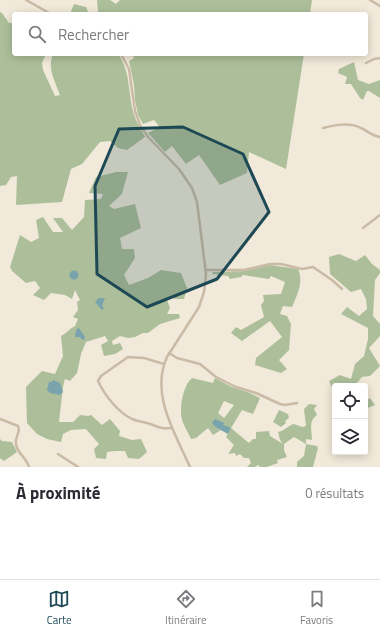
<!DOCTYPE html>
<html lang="fr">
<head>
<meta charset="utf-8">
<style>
	body { margin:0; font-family:"Titillium Web",sans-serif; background:#f2f2f3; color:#2b2b33 }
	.controls { position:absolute; right:12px; bottom:12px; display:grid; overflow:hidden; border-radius:4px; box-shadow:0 2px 10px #0003 }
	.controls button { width:36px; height:36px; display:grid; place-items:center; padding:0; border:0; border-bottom:1px solid #e1e1e2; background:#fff; color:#2b2b33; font:20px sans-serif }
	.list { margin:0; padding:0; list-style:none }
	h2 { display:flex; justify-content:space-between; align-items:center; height:52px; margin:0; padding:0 16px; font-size:17px }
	h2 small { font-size:13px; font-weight:400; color:#7c7c81 }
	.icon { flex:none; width:22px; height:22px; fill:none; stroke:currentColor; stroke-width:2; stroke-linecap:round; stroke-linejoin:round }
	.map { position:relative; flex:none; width:380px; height:467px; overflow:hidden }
	.search { position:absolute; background:#fff; box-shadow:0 2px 10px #0003; left:12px; right:12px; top:12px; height:44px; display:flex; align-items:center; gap:10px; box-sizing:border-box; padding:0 14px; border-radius:4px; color:#7c7c81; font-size:15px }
	.sheet { height:112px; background:#fff }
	nav { display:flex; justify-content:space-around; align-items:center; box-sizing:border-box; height:56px; border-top:1px solid #e1e1e2; background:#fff; font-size:11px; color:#7c7c81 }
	nav a { display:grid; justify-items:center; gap:2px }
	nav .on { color:#1d4955 }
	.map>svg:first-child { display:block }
	.green { fill:#adbf9a; fill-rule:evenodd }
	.water { fill:#79a3ad }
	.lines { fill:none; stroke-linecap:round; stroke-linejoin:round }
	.minor { stroke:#c9bba6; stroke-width:2.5 }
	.marked { fill:#1d4955; fill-opacity:0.2; stroke:#1d4955; stroke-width:3; stroke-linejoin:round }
</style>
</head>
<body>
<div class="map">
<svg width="380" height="467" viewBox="0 0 380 467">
	<rect width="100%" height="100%" fill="#f1e9d9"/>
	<!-- green -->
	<g class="green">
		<polygon points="97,0 110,0 116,4 120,0 312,0 310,14 97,14 98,11"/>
		<polygon points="74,4 86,7 89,14 70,14"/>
		<path d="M0,12L2,13L9,23H14V54H46L42,63L43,70L55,96L60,95C55,81 47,68 53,54H118C132,73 127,96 135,117C137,124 142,130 145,137L127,150L118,148L110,141L100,142L82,164L71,169L62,202L16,205L17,176L11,177L6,185L0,186Z"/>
		<polygon points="132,54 304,54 286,169 249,152 247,173 220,185 199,155 186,164 172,146 165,152 148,133 158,128 159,126 154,120 143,124 138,115 135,100 134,85 129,61 134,58"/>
		<polygon points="354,62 358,80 369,84 380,80 380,98 369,91 367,91 363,100 360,98 351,84 345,84 347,77 338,73 339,69"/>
		<path d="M116,172H128L122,194L109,206L114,209L135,204L141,228L120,238L122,249H134L135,258L124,275L129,285L148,278L161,270L181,273L187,288L184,299H175L171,296L167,300L170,308L167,314H179L180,318L160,324L148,333H143L135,337L128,338L120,336L112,341L113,345L120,343L123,349L115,354L104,356L101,345L108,341L105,336L86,342L81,354L77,373L70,381L65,379L63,387L59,422H73L80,415L88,416L91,415L102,425L110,419L120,431L119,436L132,440L141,439L147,452L139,459L128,458L125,451H115L107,452L106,459L96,458L94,449L99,444L86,429L71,430L63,434L61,442L47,439L37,434L27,423L26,387L42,371L55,374L63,356L61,336C67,333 70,328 75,326L78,319L73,317L78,310L77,302L80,300L75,290L72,299L65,295L51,293L44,300L33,295L40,288L35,281L26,283L12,271L10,267L20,235L31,242L39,238L36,220L43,217L53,232H63L53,218H62L72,230L84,217L85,200L101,199L103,194L89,193L96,177Z"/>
		<polygon points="339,254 356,261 365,255 372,264 380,270 380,273 375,280 373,316 380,324 380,336 369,348 380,366 370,376 362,377 354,386 335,386 335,388 332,388 329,381 340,375 351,379 355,364 364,356 368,339 368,328 341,314 347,307 359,316 367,309 366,299 361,289 351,292 330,274 329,257"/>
		<path d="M270,265L298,269C304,282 297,295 292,307L283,306L280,314L287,316L291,324L289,350L279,360L287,369L281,373L255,365L256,358L282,337L270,321L242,341L231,333L236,327L241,330L264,317L261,305L264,301L263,295L281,294L285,282L271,276L269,279L243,275L241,277L230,279L228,276L212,274L213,272L244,271Z"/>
		<path d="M192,378L213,383L215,378L232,387L250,393L260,398L253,414L242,410L231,428L249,443L253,439H256V432L269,431L270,436L283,444L280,440L278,432C286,430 287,426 294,424L302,427L306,426L304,409L309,404L317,405L314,409L317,415C308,421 312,431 312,440L306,439V444L317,446L318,448L313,467H297V462L304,456L306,444L294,437L284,444V450L287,457L277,460L278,463L267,467H260L258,465L255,467H247L251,463L249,458H244L240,454L236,456L235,453L228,454L234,445L226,437L231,428L217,429L221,430L213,435L208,428L196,438L191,439C189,434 182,423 182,419C179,409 183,385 192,378ZM224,401L234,405L224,418L218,413Z"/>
		<polygon points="370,398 375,405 365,409 365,402"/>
		<polygon points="279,410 288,414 289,418 285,421 286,423 281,427 273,422"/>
		<polygon points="0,439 2,441 12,442 17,452 4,461 0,458"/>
	</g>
	<!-- water -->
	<g class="water">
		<circle cx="74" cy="275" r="4.5"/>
		<polygon points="99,298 105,298 102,306 104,308 102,310 95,302"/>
		<polygon points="79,328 85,337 84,340 81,339 80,337 75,337 76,330"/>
		<polygon points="53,380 60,383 63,392 60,395 50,393 47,390 49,382 52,382"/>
		<path d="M215,419L224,423L223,425L231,428L228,434C222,430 216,429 212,423Z"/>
	</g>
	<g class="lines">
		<!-- minor -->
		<g class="minor">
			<polyline points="26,0 51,14"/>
			<polyline points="370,0 380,6"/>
			<path d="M121,54L129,69L135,111L140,125L148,137L179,169L192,188L197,202L206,274L204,292L199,307L167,357C150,394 175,433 190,467"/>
			<polyline points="366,63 374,59 380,58"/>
			<path d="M323,128C335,125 349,122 361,128C368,131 372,136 380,137"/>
			<polyline points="363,228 380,215"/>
			<polyline points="206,270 244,270 270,264 281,264 302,269 313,267 332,280 342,289"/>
			<polyline points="169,353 177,358 200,364 216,377 236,387 256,393 280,404 285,405 297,403"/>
			<path d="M164,364L144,358L128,357L101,376L98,381C105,396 118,412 132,419C139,422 146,422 153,425C161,428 163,429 172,428"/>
			<path d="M0,419L18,426L19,430C18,433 17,437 16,440C14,451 27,458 29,467"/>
			<polyline points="58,454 78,467"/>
		</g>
	</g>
	<!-- marked area -->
	<path class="marked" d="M183,127L243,154L269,212L217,279L147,307L97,274L95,186L119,129Z"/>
</svg>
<div class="controls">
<button><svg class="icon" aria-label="locate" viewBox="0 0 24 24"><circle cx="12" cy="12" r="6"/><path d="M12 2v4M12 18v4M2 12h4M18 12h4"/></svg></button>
<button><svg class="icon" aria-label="layers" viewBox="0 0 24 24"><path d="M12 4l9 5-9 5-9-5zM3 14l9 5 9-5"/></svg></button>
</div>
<div class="search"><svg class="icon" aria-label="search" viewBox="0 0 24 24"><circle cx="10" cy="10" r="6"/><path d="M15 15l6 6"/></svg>Rechercher</div>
</div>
<section class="sheet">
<h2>À proximité<small>0 résultats</small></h2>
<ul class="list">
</ul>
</section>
<nav>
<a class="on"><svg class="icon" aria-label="map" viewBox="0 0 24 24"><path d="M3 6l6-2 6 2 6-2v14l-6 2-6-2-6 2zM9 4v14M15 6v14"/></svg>Carte</a>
<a><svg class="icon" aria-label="directions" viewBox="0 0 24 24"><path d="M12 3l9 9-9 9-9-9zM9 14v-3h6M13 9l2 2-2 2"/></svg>Itinéraire</a>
<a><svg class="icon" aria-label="saved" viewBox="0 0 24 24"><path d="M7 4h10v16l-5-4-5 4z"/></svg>Favoris</a>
</nav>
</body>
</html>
